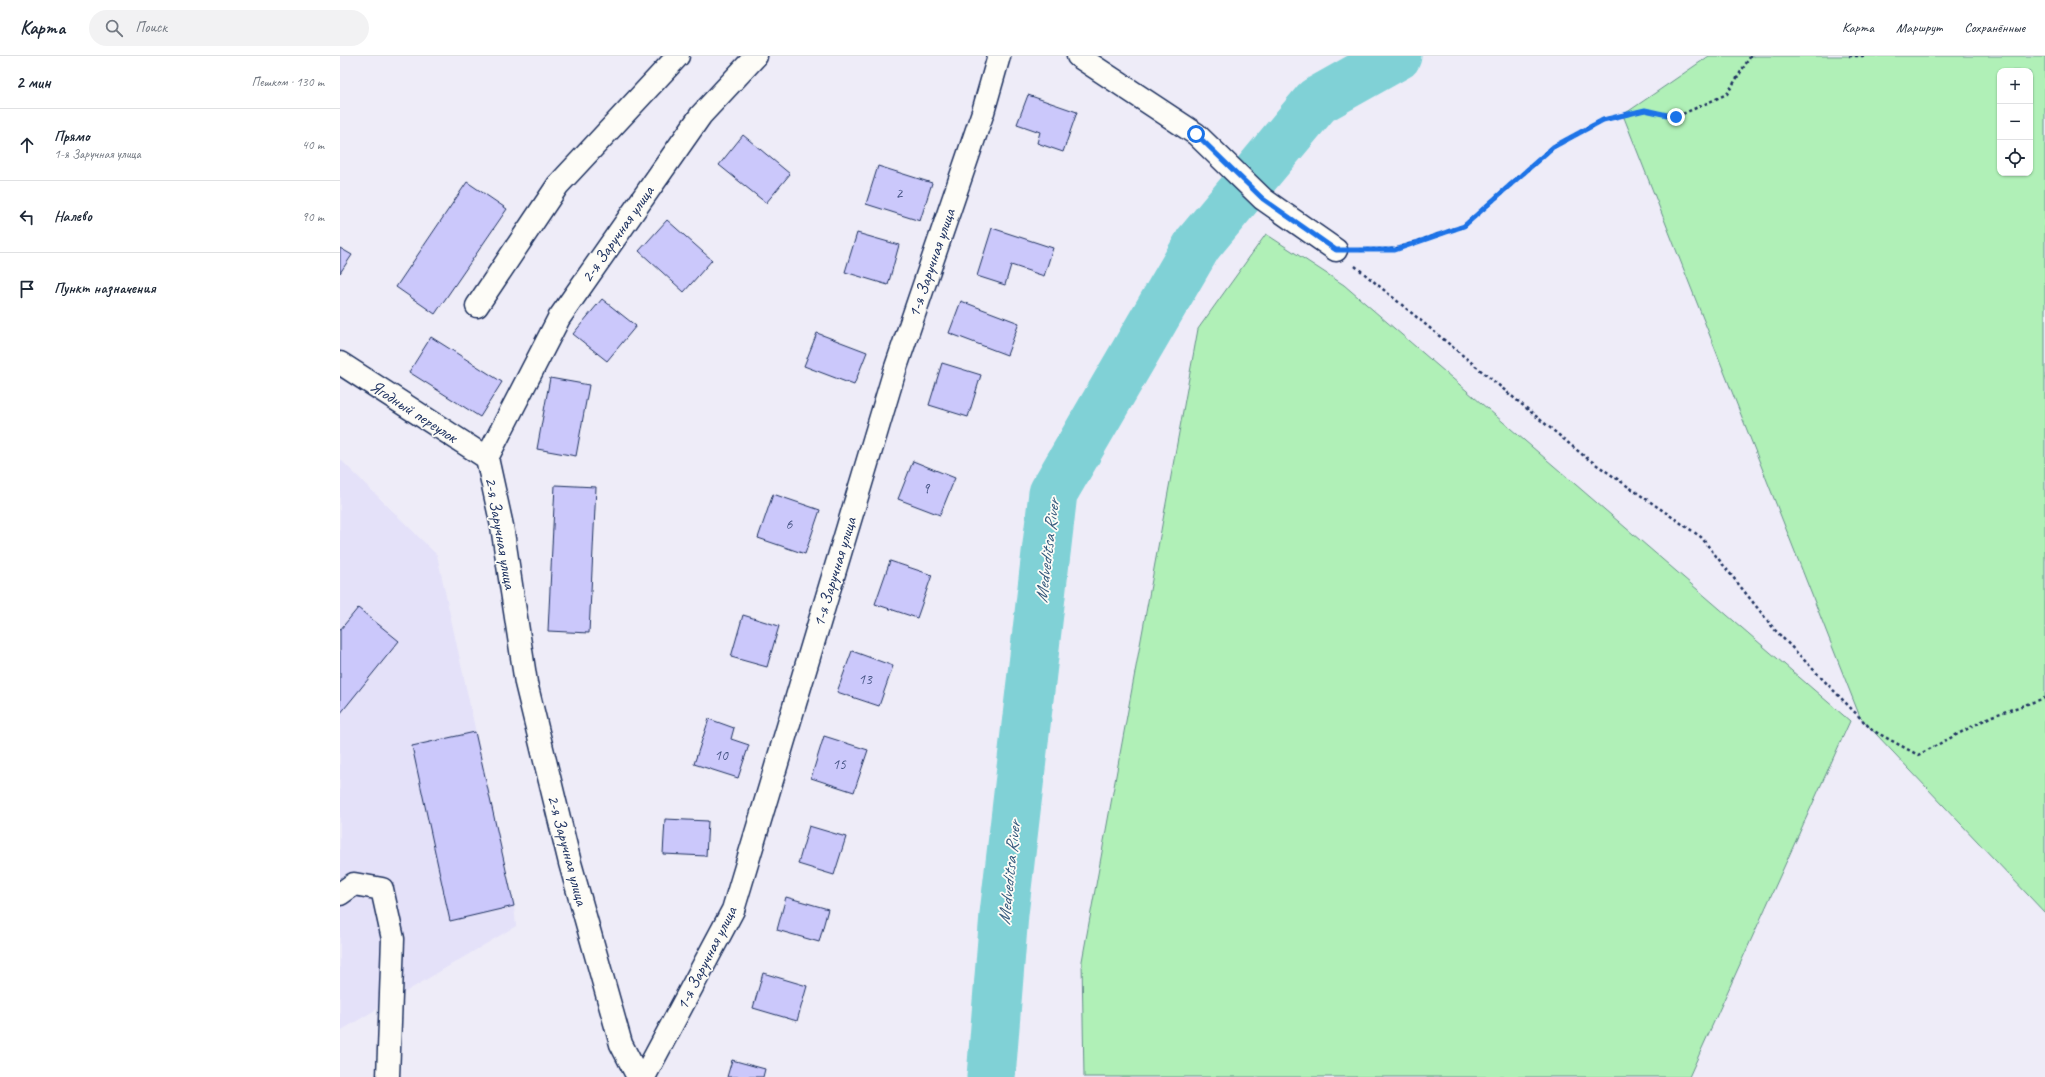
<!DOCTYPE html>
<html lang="ru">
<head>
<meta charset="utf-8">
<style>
	body { margin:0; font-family:Caveat,sans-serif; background:#f2f2f3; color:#1f2937 }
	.controls { position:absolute; right:12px; top:12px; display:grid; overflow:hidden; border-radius:8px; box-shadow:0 1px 3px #0004 }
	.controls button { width:36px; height:36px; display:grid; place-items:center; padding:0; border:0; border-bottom:1px solid #e0e1e3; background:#fff; color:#1f2937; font:20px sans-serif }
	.stop { position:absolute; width:12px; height:12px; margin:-9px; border:3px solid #1a73e8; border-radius:50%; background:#fff }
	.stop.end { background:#1a73e8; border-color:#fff; box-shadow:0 1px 4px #0008 }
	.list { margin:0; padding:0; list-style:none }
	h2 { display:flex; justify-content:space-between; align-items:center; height:52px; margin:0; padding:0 16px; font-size:17px }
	h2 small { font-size:13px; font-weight:400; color:#747a83 }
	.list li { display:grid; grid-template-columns:26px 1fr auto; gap:12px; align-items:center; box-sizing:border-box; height:72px; padding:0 16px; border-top:1px solid #e0e1e3 }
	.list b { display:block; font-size:15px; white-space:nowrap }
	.list p { margin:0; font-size:13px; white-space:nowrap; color:#747a83 }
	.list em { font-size:13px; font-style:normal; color:#747a83 }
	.icon { flex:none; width:22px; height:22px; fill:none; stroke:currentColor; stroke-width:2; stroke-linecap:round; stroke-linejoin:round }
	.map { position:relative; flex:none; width:1705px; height:1021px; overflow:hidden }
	header { display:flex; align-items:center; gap:24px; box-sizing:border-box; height:56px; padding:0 20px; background:#fff; border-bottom:1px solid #e0e1e3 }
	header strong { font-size:19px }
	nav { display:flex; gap:22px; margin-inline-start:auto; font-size:14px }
	.search { width:280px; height:36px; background:#f2f2f3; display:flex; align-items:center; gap:10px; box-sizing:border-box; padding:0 14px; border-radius:22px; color:#747a83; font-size:15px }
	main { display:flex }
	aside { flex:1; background:#fff }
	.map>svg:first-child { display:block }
	.built { fill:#e4e1f9 }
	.green { fill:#b0f0b7; stroke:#66908a; fill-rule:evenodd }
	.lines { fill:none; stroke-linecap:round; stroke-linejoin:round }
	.river { stroke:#80d1d6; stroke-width:49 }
	.building { fill:#cbc8fb; stroke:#1b2f5e }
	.minor-casing { stroke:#1b2f5e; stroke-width:25 }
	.path { stroke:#1b2f5e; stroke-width:2.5; stroke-dasharray:3 3; stroke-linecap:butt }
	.minor { stroke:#fdfcf7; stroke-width:22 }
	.route { stroke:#1a73e8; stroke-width:5 }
	.labels { text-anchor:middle; stroke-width:3.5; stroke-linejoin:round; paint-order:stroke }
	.number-label { font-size:15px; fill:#475585 }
	.street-label { font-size:17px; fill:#1b2f5e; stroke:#fdfcf7 }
	.water-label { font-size:18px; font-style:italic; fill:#34587c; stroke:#fdfcf7 }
</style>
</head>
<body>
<header>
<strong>Карта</strong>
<div class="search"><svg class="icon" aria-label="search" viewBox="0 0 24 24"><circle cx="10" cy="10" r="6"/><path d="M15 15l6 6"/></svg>Поиск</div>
<nav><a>Карта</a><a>Маршрут</a><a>Сохранённые</a></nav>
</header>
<main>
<aside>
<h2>2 мин<small>Пешком · 130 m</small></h2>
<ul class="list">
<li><svg class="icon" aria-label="ahead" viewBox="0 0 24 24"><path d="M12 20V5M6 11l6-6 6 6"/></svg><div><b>Прямо</b><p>1-я Заручная улица</p></div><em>40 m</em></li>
<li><svg class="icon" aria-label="left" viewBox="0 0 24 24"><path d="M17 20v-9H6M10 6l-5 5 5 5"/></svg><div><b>Налево</b></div><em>90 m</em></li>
<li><svg class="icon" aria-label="arrive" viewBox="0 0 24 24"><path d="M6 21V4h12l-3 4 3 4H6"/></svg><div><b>Пункт назначения</b></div></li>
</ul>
</aside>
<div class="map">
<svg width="1705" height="1021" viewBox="0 0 1705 1021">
	<rect width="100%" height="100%" fill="#eeecf8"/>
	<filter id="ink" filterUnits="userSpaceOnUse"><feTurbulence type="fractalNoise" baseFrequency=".025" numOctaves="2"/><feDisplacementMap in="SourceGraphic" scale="8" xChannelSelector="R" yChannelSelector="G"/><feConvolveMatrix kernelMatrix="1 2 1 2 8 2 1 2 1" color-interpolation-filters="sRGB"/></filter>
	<g filter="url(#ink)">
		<!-- built -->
		<polygon class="built" points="0,403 97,499 174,850 176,870 0,975"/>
		<!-- green -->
		<g class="green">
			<path d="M1369,0H1705V857L1520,661L1283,59ZM1660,15H1690V117H1660Z"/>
			<polygon points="926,178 1004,229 1510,665 1349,1021 744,1021 742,905 858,273"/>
		</g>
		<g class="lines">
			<!-- river -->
			<polyline class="river" points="651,1021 664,858 713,437 858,188 977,45 1057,0"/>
		</g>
		<!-- building -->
		<g class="building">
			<polygon points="688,39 737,56 723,96 697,87 700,76 677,68"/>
			<polygon points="403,79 450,118 426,147 379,109"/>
			<polygon points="538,110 592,127 580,165 526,148"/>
			<polygon points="127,126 167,153 95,258 56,231"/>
			<polygon points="327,164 372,204 344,236 299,195"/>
			<polygon points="652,172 713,192 704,220 671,209 665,229 637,220"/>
			<polygon points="517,177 559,189 548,229 505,216"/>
			<polygon points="0,192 12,199 0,217"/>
			<polygon points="262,243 296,270 267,305 233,278"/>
			<polygon points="621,245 679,267 667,299 609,277"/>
			<polygon points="477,277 527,296 514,329 464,310"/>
			<polygon points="91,281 162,326 140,361 69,316"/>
			<polygon points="602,307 641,319 628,361 589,349"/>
			<polygon points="210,322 249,329 236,400 197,393"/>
			<polygon points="573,405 615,422 600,459 558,443"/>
			<polygon points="215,429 256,431 249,577 208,575"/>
			<polygon points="433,438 480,454 465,498 418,482"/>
			<polygon points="550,505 592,519 577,562 535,548"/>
			<polygon points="18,552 59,585 0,658 0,574"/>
			<polygon points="403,559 439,570 427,611 391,601"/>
			<polygon points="512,595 553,610 539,650 497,636"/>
			<polygon points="369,663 394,672 391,683 409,689 398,722 354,708"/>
			<polygon points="135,676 174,850 110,865 72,690"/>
			<polygon points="484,680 528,694 514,736 471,722"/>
			<polygon points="325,763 368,765 366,800 323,798"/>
			<polygon points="469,770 506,781 494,819 458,808"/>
			<polygon points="446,841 488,853 479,886 437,874"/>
			<polygon points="423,917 467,930 457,965 413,952"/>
			<polygon points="392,1004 425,1013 423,1021 387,1021"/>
		</g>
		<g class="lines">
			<defs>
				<g id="minor">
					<polyline points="738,0 856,78 923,143 996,194"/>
					<polyline points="137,250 218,129 338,0"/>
					<polyline points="0,307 147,402"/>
					<polyline points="0,838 14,828 42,833 53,883 48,1021"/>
					<polyline points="298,1021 281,988 230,807 186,627 162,470 147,402 219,262 361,59 416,0"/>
					<polyline points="304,1021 393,854 555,314 643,56 659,0"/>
				</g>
			</defs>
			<!-- minor casing -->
			<use href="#minor" class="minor-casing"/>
			<!-- path -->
			<g class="path">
				<polyline points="1509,0 1525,0"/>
				<polyline points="1020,194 1055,193 1124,170 1213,91 1263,64 1305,54 1336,61 1387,38 1410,1 1414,0"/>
				<polyline points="1015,210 1244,400 1361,481 1435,574 1532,674 1578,699 1652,660 1705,642"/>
			</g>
			<!-- minor -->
			<use href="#minor" class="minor"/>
		</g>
	</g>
	<g class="lines" filter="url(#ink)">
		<!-- route -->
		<polyline class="route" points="856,78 923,143 996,194 1055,194 1124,170 1213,91 1263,64 1305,54 1336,61"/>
	</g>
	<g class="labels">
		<!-- number labels -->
		<g class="number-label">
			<text x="559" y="142">2</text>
			<text x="586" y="437">9</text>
			<text x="449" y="473">6</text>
			<text x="525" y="628">13</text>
			<text x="381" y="704">10</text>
			<text x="499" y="713">15</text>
		</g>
		<!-- street labels -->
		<g class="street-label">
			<text transform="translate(277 178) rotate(-55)" y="6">2-я Заручная улица</text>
			<text transform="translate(591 207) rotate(-71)" y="6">1-я Заручная улица</text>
			<text transform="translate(74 355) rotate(33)" y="6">Ягодный переулок</text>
			<text transform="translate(161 477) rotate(80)" y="6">2-я Заручная улица</text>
			<text transform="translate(494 516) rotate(-73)" y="6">1-я Заручная улица</text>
			<text transform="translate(228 794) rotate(75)" y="6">2-я Заручная улица</text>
			<text transform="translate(366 902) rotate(-63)" y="6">1-я Заручная улица</text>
		</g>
		<!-- water labels -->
		<g class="water-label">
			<text transform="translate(707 495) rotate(-83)" y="6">Medveditsa River</text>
			<text transform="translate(669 817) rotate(-84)" y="6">Medveditsa River</text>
		</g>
	</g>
</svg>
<div class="controls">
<button>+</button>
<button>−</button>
<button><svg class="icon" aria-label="locate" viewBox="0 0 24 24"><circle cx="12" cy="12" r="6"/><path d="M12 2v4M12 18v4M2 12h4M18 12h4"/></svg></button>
</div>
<div class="stop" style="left:856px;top:78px"></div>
<div class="stop end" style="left:1336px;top:61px"></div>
</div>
</main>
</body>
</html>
